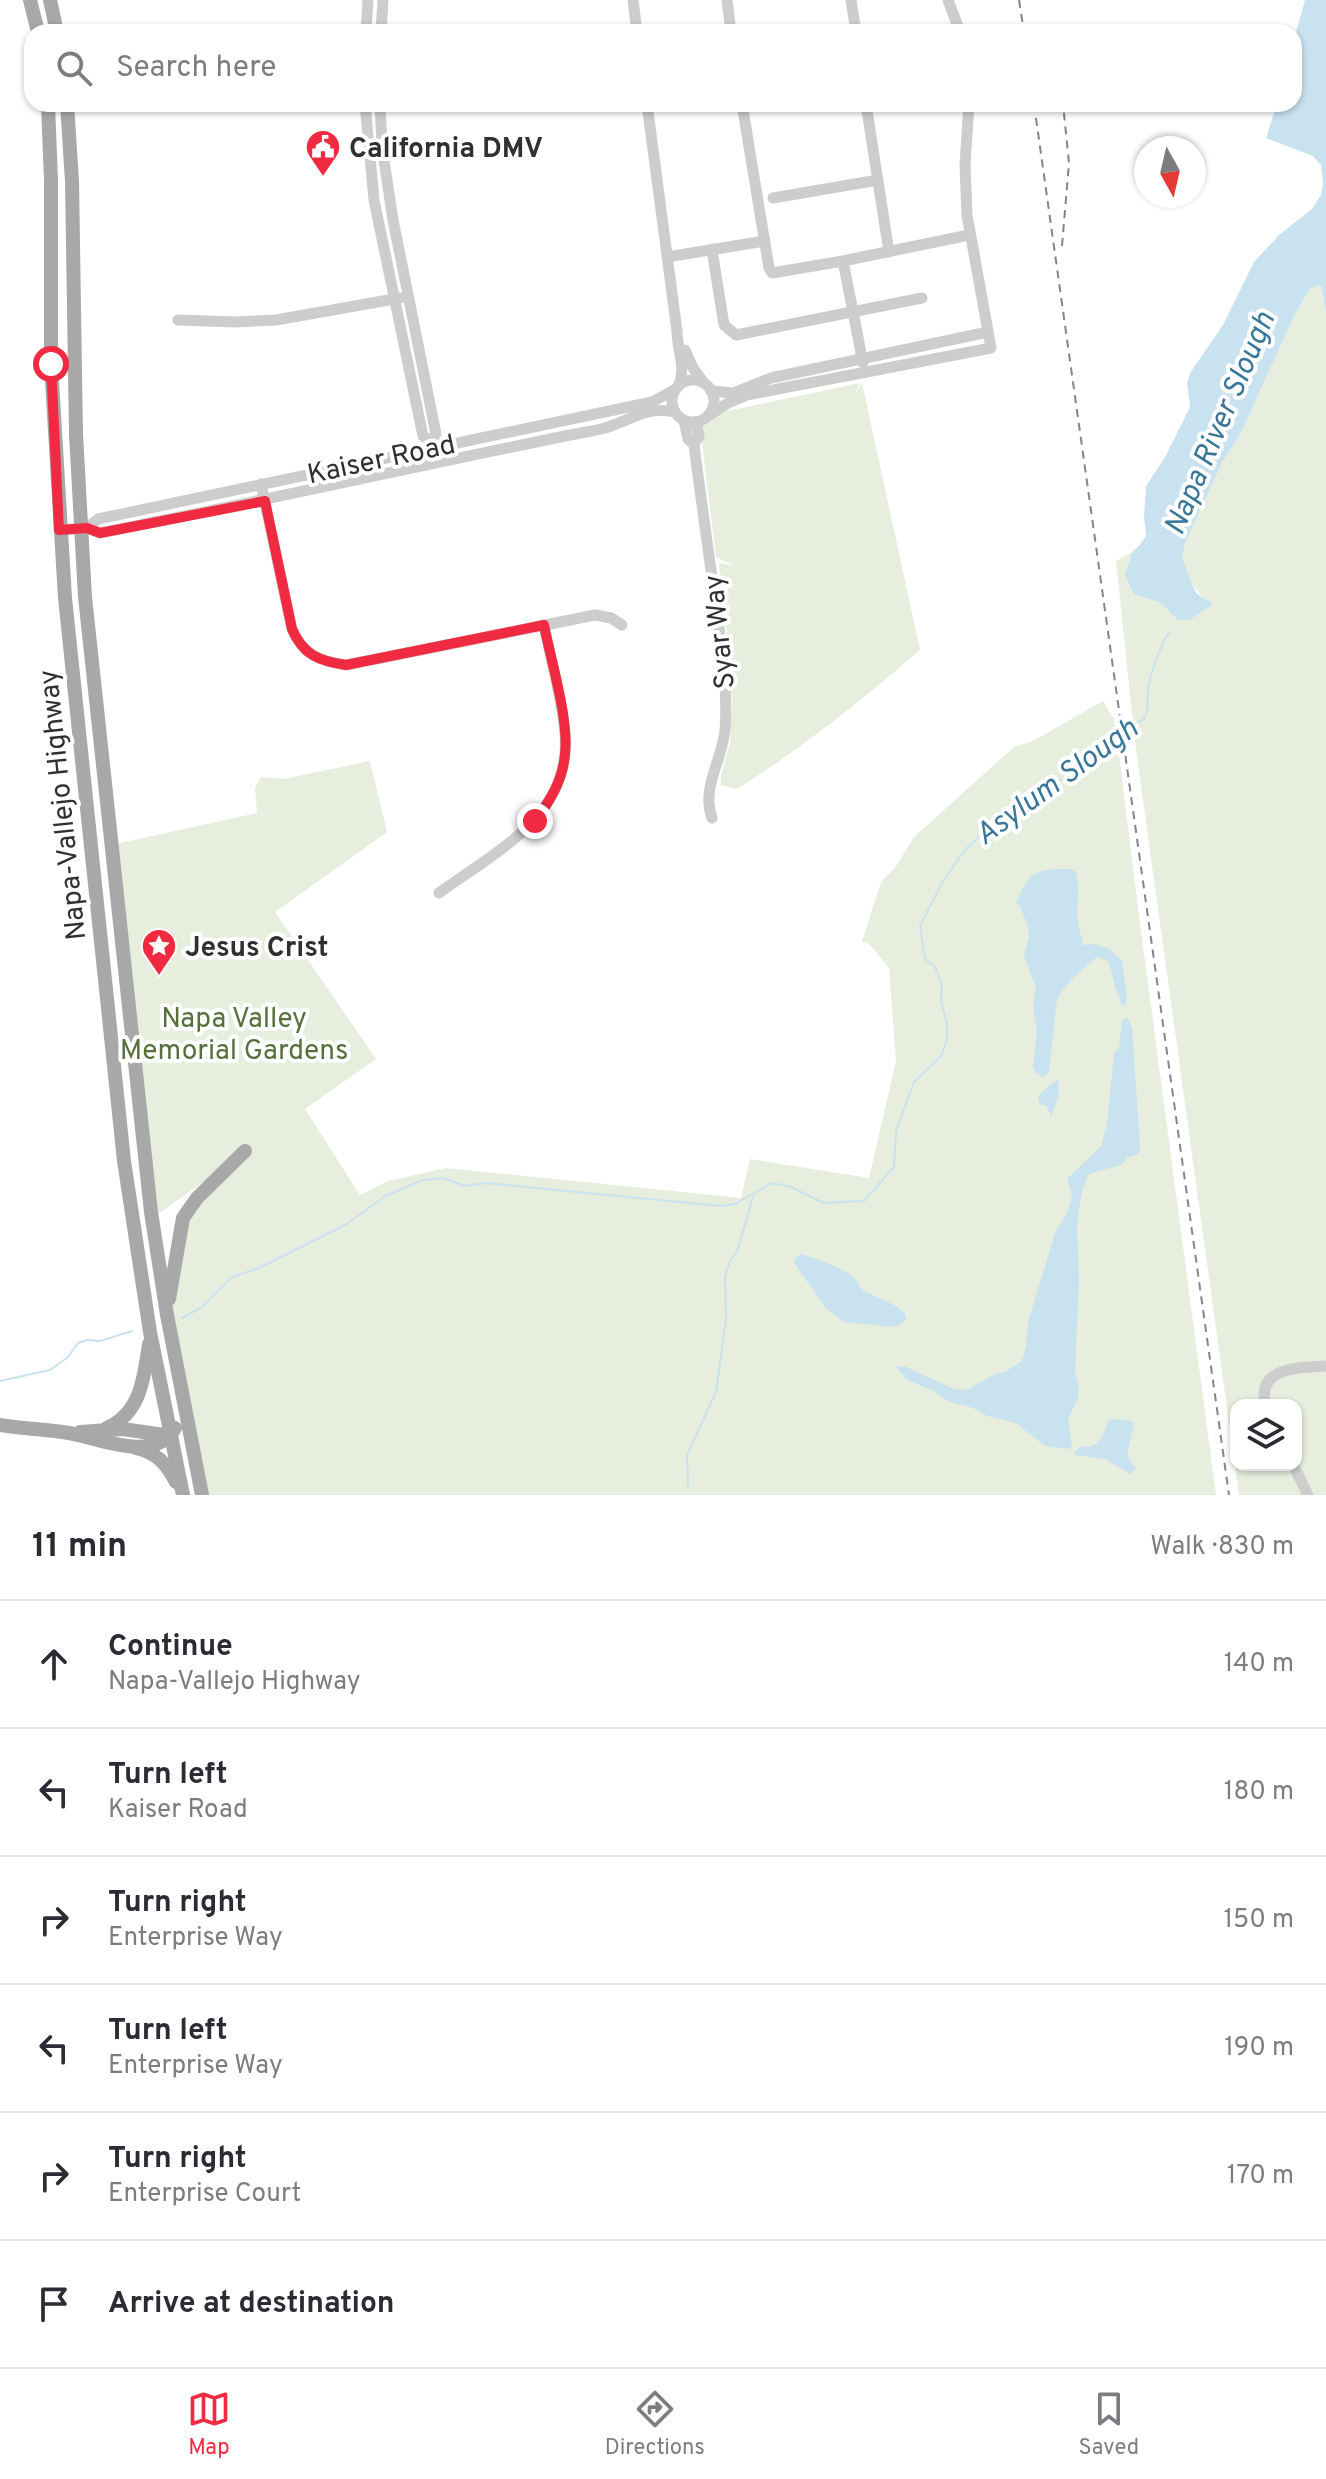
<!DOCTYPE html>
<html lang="en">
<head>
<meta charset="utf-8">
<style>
	body { margin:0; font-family:Overpass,sans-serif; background:#f2f2f3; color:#2b2b33 }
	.controls { position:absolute; right:24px; bottom:24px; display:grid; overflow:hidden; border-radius:16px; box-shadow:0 2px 6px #0004 }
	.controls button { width:72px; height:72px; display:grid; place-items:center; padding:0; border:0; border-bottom:2px solid #e1e1e2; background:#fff; color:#2b2b33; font:40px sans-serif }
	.compass { position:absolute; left:1134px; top:136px; width:72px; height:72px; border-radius:50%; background:#fff; box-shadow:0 2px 6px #0004; rotate:172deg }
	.stop { position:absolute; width:24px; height:24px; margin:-18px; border:6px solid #f02a41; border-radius:50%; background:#fff }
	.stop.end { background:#f02a41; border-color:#fff; box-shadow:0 2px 8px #0008 }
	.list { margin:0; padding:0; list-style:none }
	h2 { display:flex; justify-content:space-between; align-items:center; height:104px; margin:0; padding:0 32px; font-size:34px }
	h2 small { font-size:26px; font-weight:400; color:#7c7c81 }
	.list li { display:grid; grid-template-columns:52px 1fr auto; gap:24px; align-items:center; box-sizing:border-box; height:128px; padding:0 32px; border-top:2px solid #e1e1e2 }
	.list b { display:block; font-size:30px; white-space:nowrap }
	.list p { margin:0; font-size:26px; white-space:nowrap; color:#7c7c81 }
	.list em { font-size:26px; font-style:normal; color:#7c7c81 }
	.icon { flex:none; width:44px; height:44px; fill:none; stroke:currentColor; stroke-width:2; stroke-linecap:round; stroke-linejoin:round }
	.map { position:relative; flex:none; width:1326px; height:1495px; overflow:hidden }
	.search { position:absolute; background:#fff; box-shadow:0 2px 6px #0004; left:24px; right:24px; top:24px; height:88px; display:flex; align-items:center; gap:20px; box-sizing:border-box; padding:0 28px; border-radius:24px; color:#7c7c81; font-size:30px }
	.sheet { height:872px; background:#fff }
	nav { display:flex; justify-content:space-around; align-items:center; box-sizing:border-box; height:112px; border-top:2px solid #e1e1e2; background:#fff; font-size:22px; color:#7c7c81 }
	nav a { display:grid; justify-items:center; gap:4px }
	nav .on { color:#f02a41 }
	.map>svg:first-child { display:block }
	.green { fill:#e7eede; fill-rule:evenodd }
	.water { fill:#c9e2ef }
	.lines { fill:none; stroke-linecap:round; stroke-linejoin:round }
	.stream { stroke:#c9e2ef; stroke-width:2 }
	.minor { stroke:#cdcdcd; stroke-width:11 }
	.major { stroke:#a8a8a8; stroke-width:14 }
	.rail { stroke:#858585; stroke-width:2; stroke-dasharray:8 6; stroke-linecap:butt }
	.route { stroke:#f02a41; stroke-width:10 }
	.labels { text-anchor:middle; stroke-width:8; stroke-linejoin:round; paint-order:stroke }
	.poi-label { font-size:28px; font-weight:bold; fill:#303030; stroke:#fff; text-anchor:start }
	.street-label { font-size:28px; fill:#303030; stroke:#fff }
	.park-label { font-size:28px; fill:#55703a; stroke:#fff }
	.water-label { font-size:30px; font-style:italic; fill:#387799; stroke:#fff }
</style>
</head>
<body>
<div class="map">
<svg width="1326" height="1495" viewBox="0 0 1326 1495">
	<rect width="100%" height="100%" fill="#fff"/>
	<!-- green -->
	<g class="green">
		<path d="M1318,285L1322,288L1326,315V1495H1239L1135,742L1116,561L1132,552C1111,609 1152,583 1168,612L1208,601C1196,594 1183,570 1182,556C1182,552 1184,547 1185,543L1223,461L1240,435L1295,314L1310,289ZM1236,1405H1296V1465H1236Z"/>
		<path d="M860,383L853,398L862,383L920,650C862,700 802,748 737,789L721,785V776L730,742L732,706L730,664L719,563L733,565L716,557L699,417Z"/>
		<polygon points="1103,701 1114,719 1116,730 1140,923 1216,1495 202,1495 167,1315 179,1231 239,1156 153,1218 111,845 257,813 255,788 261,777 284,779 370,761 387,832 275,912 376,1059 305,1109 360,1195 388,1181 446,1168 741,1198 750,1159 869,1178 896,1061 889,968 870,945 862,941 881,882 895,868 914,837 1014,747 1033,741"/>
	</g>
	<!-- water -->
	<g class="water">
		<polygon points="1305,0 1326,0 1326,315 1322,288 1318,285 1310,289 1295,314 1240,435 1223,461 1185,543 1182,557 1192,584 1197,594 1212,603 1211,606 1189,620 1178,620 1159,602 1134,594 1128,584 1125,575 1132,552 1139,546 1146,536 1144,516 1146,486 1164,459 1190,407 1187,383 1190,373 1223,325 1254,262 1279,235 1312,209 1321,195 1323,185 1321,165 1313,156 1266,138 1277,104 1294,104 1294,40"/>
		<path d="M1071,869L1076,872C1079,885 1078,899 1077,912C1077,922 1081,934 1083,945L1095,944L1109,949L1122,961L1127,998L1125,1005L1121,1006C1121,996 1117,995 1115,986C1112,977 1112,969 1107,960L1097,957C1084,968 1066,983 1057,999L1049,1072L1043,1077L1037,1074L1033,1068L1037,1031L1033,1006L1036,988L1024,956L1029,935L1028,927L1021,908L1016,902C1031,869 1036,869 1071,869Z"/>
		<polygon points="1127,1017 1132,1028 1140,1145 1139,1154 1127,1158 1121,1165 1091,1173 1087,1177 1081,1196 1077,1225 1079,1280 1075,1373 1079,1389 1078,1398 1068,1420 1072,1447 1067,1449 1045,1446 1016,1423 987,1416 973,1408 949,1402 934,1391 907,1380 896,1366 904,1366 954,1389 967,1390 995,1374 1005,1372 1022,1361 1026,1346 1028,1322 1055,1233 1067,1213 1072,1196 1067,1179 1101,1146 1107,1124 1114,1053 1119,1048 1122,1020"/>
		<polygon points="1058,1079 1059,1096 1051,1116 1046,1105 1040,1105 1038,1097 1047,1087"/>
		<path d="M801,1254C813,1257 846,1269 854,1278C859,1283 859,1288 866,1292C875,1297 930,1315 894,1327L844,1322L826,1308L794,1263L795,1258Z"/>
		<path d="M1112,1419L1128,1420L1134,1423L1127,1456L1136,1469L1130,1474L1105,1459L1075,1455L1074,1452L1082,1446C1099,1450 1104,1434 1108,1420Z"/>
	</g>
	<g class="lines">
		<!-- stream -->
		<g class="stream">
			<path d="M182,1318L202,1307L232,1277L259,1268L347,1224L385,1196L423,1180L443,1178L465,1186L486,1183L721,1206L735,1204L772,1183L791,1187L824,1203L864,1201L894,1167L896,1131L914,1082L942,1055L947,1038V1024L941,1001L942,984L935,967L925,959L920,926L942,883L964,851L991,825L1042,786L1072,776L1084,769L1089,761L1087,756L1105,743L1107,736L1143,720C1151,709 1146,700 1148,688C1151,673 1161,642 1170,632"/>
			<polyline points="0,1381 50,1370 68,1357 78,1343 87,1340 100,1341 132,1331"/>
			<polyline points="688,1486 687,1455 716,1392 726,1319 725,1277 730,1261 737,1252 753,1197"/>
		</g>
		<!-- minor -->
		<g class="minor">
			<polyline points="633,0 637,32"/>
			<polyline points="727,0 731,32"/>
			<polyline points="851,0 856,32"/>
			<polyline points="948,0 960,32"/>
			<polyline points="366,32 368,0"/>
			<polyline points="381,32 383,0"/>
			<polyline points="933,32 959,28"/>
			<polyline points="365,104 374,200 423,436 431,442"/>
			<polyline points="380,104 382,147 393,220 436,434 431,442 433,453"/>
			<path d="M647,104L677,331C677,350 686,366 679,385"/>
			<polyline points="742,104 769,268 772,273 843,261 969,235"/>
			<polyline points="866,104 889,252"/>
			<polyline points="773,198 878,180"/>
			<polyline points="712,250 724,325 736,335 922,298"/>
			<polyline points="667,257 765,241"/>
			<polyline points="843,261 863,363"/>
			<polyline points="178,320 235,322 276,320 400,298"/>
			<polyline points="685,350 693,368 704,383"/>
			<circle cx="693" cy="401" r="21"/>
			<polyline points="711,391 733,393 771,378 988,332"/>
			<polyline points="709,415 728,403 747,395 991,348 967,215 965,165 969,104"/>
			<polyline points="684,420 688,439 694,444"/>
			<path d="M696,422L699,436L694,444L696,461L724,665C725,687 727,709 725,730C722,761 701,788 712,818"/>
			<path d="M261,484L292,629C303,655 320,661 346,665L595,615L611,618L622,625"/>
			<polyline points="87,528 98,519 652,402 676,389"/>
			<path d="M59,530L87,528L100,533C257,502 413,467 570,435C581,433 594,431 605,428C631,420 647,406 674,412"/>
			<path d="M439,893C495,852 572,815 565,734C562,698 551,661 544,625"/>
			<path d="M1265,1405C1257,1366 1299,1368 1326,1366"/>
			<polyline points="1293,1465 1308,1495"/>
		</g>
		<!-- major -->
		<g class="major">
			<polyline points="30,0 38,32"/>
			<polyline points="50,0 57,32"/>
			<polyline points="48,104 51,181 51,364 65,598 124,1161 150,1332 183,1495"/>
			<polyline points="67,104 72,181 76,434 85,597 151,1212 167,1315 202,1495"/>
			<polyline points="169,1299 183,1218 197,1198 245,1151"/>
			<path d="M0,1425C23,1429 46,1429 69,1433C98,1438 155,1464 175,1428"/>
			<path d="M107,1428C141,1413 144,1377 149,1344"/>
			<polyline points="80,1432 123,1429 171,1436"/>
			<path d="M136,1448C157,1453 166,1463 176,1482"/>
		</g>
		<!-- rail -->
		<g class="rail">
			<polyline points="1019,0 1024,32"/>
			<polyline points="1034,104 1229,1495"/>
			<polyline points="1062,246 1069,163 1063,104"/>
		</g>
	</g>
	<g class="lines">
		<!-- route -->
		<path class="route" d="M51,364L59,530L87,528L100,533L265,501L292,629C303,655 319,661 346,665L544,625C551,661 569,719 565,754C563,780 550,801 535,821"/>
	</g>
	<!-- icons -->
	<defs>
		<symbol id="civic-pin" viewBox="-11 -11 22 30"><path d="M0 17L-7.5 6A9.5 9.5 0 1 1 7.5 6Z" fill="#f02a41" stroke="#fff"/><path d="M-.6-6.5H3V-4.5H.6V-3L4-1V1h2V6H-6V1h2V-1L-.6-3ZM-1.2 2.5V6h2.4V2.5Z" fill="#fff"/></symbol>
		<symbol id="sight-pin" viewBox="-11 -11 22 30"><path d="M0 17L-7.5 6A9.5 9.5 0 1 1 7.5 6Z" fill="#f02a41" stroke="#fff"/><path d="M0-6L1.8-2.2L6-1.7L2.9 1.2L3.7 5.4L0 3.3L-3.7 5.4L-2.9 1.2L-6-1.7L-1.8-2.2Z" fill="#fff"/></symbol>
	</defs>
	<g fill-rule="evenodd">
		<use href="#civic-pin" x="303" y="127" width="40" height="54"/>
		<use href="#sight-pin" x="139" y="926" width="40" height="54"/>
	</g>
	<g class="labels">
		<!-- poi labels -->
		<g class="poi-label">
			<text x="349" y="157">California DMV</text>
			<text x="185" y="956">Jesus Crist</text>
		</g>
		<!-- street labels -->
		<g class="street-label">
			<text transform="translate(381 458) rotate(-12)" y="10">Kaiser Road</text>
			<text transform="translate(718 632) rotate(-96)" y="10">Syar Way</text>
			<text transform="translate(61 805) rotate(-96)" y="10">Napa-Vallejo Highway</text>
		</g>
		<!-- park labels -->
		<g class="park-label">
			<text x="234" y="1027">Napa Valley<tspan x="234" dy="32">Memorial Gardens</tspan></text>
		</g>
		<!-- water labels -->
		<g class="water-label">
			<text transform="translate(1219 423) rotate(-67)" y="10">Napa River Slough</text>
			<text transform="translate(1056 781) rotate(-36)" y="10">Asylum Slough</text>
		</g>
	</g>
</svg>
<div class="controls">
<button><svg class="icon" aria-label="layers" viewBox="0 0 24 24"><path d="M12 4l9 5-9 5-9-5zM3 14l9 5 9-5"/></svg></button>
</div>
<svg class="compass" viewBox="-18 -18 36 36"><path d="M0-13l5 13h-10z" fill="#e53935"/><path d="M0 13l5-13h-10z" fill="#7c7c81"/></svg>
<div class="stop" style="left:51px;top:364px"></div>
<div class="stop end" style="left:535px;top:821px"></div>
<div class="search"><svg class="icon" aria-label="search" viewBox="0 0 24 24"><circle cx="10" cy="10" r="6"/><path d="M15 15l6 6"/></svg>Search here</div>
</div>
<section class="sheet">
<h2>11 min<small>Walk · 830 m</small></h2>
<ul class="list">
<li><svg class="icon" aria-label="ahead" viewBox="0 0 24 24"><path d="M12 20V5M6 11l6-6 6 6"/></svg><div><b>Continue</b><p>Napa-Vallejo Highway</p></div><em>140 m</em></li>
<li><svg class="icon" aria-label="left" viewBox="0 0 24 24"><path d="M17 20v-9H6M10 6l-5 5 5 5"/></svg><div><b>Turn left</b><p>Kaiser Road</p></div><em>180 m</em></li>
<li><svg class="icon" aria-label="right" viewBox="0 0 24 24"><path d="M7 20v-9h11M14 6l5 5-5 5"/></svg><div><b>Turn right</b><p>Enterprise Way</p></div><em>150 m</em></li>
<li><svg class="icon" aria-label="left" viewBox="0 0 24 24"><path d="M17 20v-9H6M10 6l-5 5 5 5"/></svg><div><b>Turn left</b><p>Enterprise Way</p></div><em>190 m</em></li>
<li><svg class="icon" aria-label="right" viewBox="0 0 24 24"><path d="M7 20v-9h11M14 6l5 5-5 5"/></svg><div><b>Turn right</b><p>Enterprise Court</p></div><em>170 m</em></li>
<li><svg class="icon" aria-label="arrive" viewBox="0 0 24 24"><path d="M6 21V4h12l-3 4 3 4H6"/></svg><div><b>Arrive at destination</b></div></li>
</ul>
</section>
<nav>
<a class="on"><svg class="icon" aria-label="map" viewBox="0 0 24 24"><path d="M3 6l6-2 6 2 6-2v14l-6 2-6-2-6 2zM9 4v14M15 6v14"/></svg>Map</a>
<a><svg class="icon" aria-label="directions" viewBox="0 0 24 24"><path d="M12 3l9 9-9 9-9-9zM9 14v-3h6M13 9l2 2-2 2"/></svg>Directions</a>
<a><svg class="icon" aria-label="saved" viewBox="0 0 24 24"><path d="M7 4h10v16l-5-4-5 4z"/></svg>Saved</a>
</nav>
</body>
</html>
